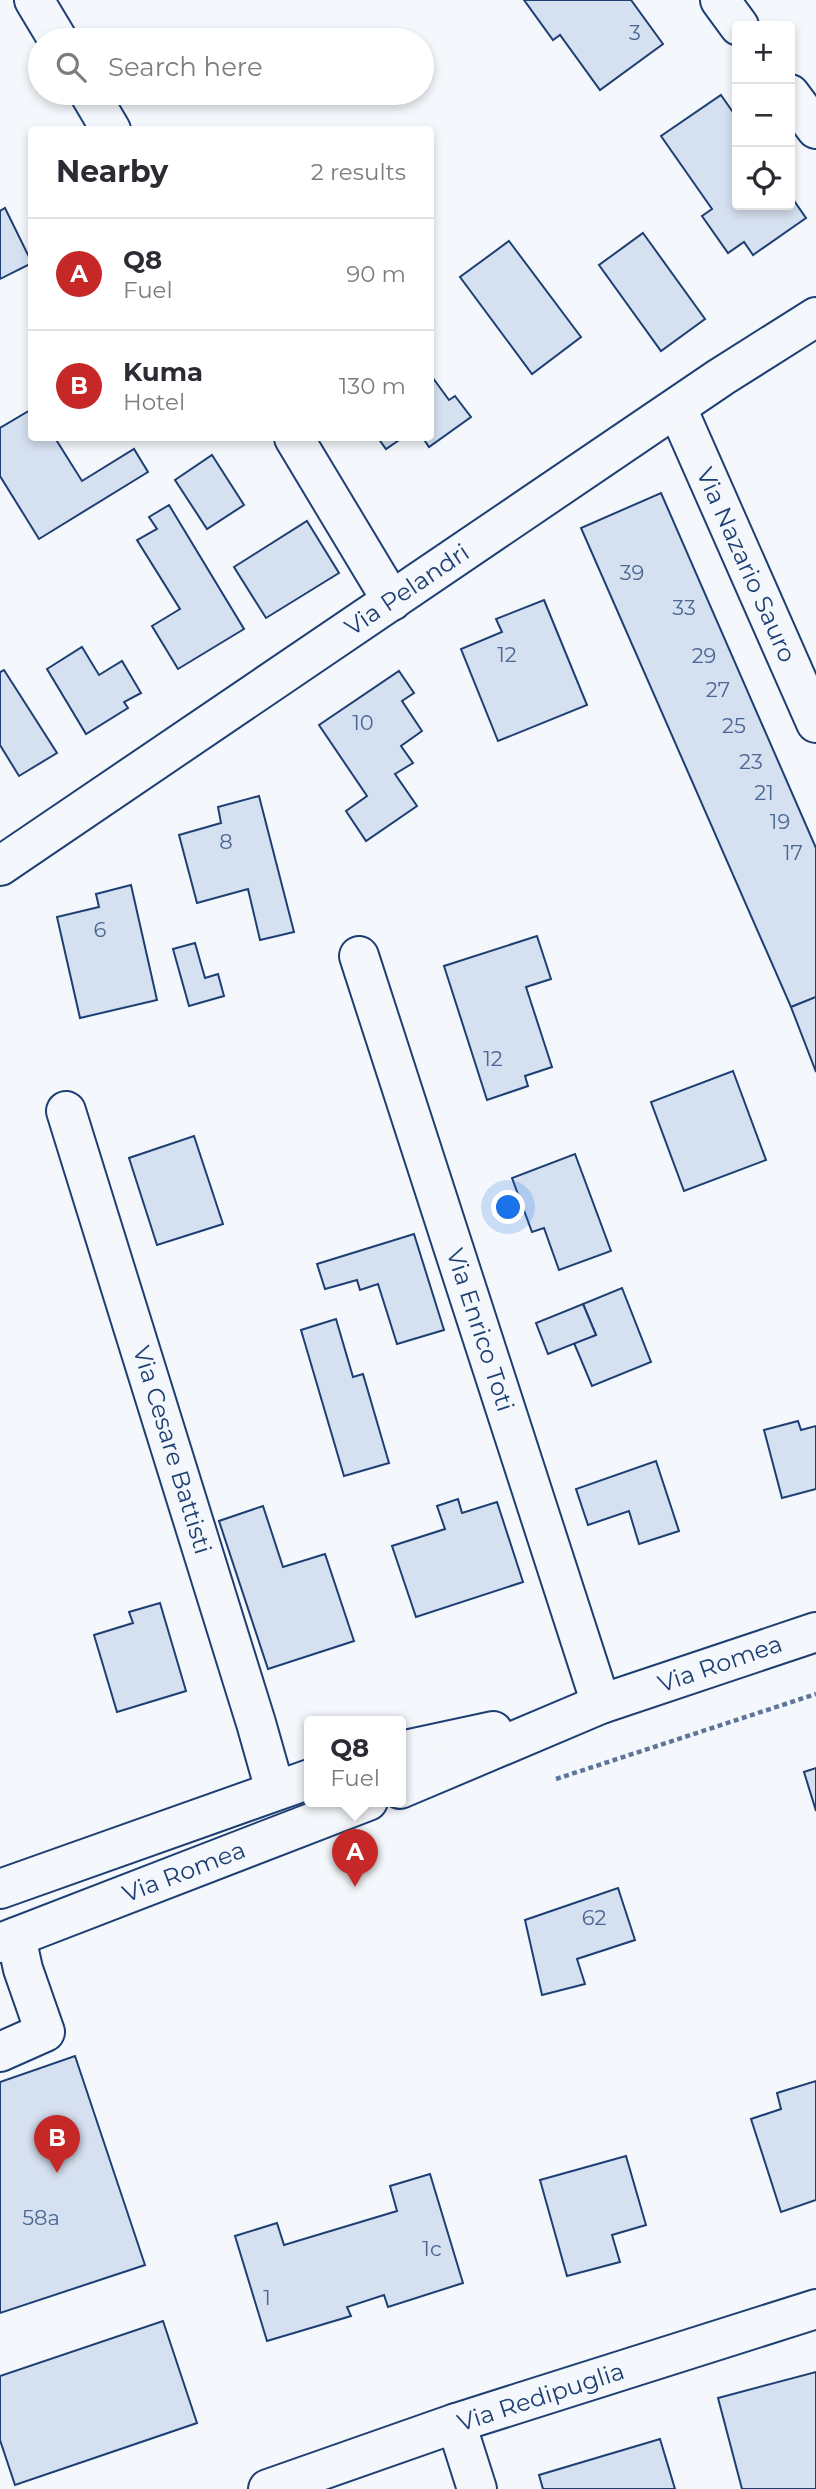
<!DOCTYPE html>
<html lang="en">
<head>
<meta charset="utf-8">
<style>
	body { margin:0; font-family:Montserrat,sans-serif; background:#f2f2f3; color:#2b2b33 }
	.controls { position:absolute; right:21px; top:21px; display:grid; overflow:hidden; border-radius:7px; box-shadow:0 4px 10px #0003 }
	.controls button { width:63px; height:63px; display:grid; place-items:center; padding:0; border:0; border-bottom:2px solid #e1e1e2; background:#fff; color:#2b2b33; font:35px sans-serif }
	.you { position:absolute; left:509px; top:1208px; width:24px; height:24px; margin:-18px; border:5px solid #fff; border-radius:50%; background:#1a73e8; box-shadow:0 0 0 10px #1a73e833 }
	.badge { display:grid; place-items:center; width:46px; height:46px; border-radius:50%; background:#c62828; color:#fff; font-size:23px; font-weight:700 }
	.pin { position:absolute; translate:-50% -58px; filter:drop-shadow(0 2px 4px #0008) }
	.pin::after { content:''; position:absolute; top:37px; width:24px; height:21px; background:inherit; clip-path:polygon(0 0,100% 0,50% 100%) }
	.popup { position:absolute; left:304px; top:1716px; width:102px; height:91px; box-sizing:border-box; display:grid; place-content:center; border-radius:7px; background:#fff; filter:drop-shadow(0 2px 5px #0005); font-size:23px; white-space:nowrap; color:#7c7c81 }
	.popup b { font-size:26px; color:#2b2b33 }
	.popup::after { content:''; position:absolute; left:50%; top:100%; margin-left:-14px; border:14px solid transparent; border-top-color:#fff }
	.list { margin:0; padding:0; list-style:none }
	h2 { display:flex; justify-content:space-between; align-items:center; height:91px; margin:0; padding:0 28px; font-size:30px }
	h2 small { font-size:23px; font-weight:400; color:#7c7c81 }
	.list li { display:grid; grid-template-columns:46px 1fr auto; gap:21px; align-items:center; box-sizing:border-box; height:112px; padding:0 28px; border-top:2px solid #e1e1e2 }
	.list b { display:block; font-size:26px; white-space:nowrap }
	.list p { margin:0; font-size:23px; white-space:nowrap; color:#7c7c81 }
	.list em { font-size:23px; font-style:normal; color:#7c7c81 }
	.icon { flex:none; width:38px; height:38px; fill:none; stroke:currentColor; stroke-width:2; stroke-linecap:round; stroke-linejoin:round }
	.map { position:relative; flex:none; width:816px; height:2489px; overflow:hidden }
	.search { position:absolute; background:#fff; box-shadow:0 4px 10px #0003; left:28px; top:28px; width:406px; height:77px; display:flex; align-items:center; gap:18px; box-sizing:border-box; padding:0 24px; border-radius:38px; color:#7c7c81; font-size:26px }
	.panel { position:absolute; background:#fff; box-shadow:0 4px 10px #0003; left:28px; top:126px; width:406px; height:315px; border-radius:7px }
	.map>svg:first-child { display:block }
	.building { fill:#d5e0f0; stroke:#1d3f73; stroke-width:2 }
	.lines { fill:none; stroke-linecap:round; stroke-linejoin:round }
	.minor-casing { stroke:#1d3f73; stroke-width:42 }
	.major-casing { stroke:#1d3f73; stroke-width:42 }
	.path { stroke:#5e769c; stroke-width:4.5; stroke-dasharray:5 3.5; stroke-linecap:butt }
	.minor { stroke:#f4f7fb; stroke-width:38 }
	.major { stroke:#f4f7fb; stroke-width:38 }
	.labels { text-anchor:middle; stroke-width:5; stroke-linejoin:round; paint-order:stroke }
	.number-label { font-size:21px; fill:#4b6792 }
	.street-label { font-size:24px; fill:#1d3f73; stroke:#f4f7fb }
</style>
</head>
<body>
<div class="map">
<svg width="816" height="2489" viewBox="0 0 816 2489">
	<rect width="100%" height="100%" fill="#f4f7fb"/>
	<!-- building -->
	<g class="building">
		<polygon points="524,0 631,0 663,44 600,90 560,35 553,40"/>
		<polygon points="721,95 737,118 737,205 790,205 790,195 806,218 753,255 744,242 728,253 702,216 712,209 661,136"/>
		<polygon points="5,208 32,263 0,279 0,211"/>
		<polygon points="643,233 705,319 661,351 599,265"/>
		<polygon points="509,241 581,337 532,374 460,277"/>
		<polygon points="430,374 449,400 455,396 471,417 429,447 423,438 430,438"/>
		<polygon points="32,409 32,438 55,438 82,481 134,449 148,472 39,539 0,476 0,428"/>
		<polygon points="378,438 402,438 386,449"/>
		<polygon points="212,455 244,505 207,529 175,480"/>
		<polygon points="661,493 816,848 816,997 791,1007 581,528"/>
		<polygon points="169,505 244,629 178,669 152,626 180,609 137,540 157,529 149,517"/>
		<polygon points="307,521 339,573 266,618 234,567"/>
		<polygon points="544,600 587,705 498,741 461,649 502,632 496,619"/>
		<polygon points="82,647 99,675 122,661 141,693 124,702 128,708 86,734 47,669"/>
		<polygon points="4,670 57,753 19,776 0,745 0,672"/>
		<polygon points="399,671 414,693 402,701 422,731 401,746 413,763 395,774 417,806 366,841 346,811 367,796 319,725"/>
		<polygon points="259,796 294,932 260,940 248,889 197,903 179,835 221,823 218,807"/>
		<polygon points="131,885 157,1000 80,1018 57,917 99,907 96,894"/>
		<polygon points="537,936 551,979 526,987 552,1067 525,1076 528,1086 487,1100 444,966"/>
		<polygon points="195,943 205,978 218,974 224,996 189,1006 173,949"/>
		<polygon points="816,997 816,1072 791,1007"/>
		<polygon points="733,1071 766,1160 684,1191 651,1102"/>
		<polygon points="194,1136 223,1224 157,1245 129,1158"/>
		<polygon points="575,1154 611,1251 559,1270 544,1228 532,1232 512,1178"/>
		<polygon points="414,1234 444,1330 397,1344 378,1284 360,1290 357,1280 325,1289 317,1264"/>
		<polygon points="622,1288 651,1362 592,1386 574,1343 596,1335 583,1304"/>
		<polygon points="583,1304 596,1335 548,1354 536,1323"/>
		<polygon points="336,1319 353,1377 363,1374 389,1463 344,1476 301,1330"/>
		<polygon points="798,1421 801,1430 816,1426 816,1489 782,1498 764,1430"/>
		<polygon points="656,1461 679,1531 639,1544 629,1511 588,1525 576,1489"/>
		<polygon points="458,1499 462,1513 497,1502 523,1582 416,1617 392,1546 445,1529 437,1506"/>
		<polygon points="263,1506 283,1567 325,1554 354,1641 268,1669 219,1521"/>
		<polygon points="160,1603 186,1691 117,1712 94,1635 133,1623 129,1612"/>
		<polygon points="816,1768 816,1811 804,1772"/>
		<polygon points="618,1888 635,1940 577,1959 585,1984 542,1995 525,1920"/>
		<polygon points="75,2056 145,2265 0,2313 0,2082"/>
		<polygon points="816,2081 816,2200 781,2212 751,2119 781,2109 777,2093"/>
		<polygon points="626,2156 646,2225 612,2235 620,2262 567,2276 540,2180"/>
		<polygon points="430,2174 463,2283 388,2307 384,2295 347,2307 351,2316 267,2341 235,2236 277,2223 284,2245 397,2211 390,2186"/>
		<polygon points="163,2321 197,2423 15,2485 0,2440 0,2376"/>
		<polygon points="816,2372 816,2489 742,2489 718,2398"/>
		<polygon points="660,2439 675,2489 543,2489 539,2475"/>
	</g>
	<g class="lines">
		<defs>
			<g id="minor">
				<polyline points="34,0 58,40"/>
				<polyline points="720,0 739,26"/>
				<polyline points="89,93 111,130"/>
				<polyline points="790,94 816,129"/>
				<polyline points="677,408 816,723"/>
				<polyline points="294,438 392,601"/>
				<polyline points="0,866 721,377 816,317"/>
				<polyline points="359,956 601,1704"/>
				<polyline points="66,1111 256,1723 275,1790"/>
				<polyline points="0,2052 45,2032 23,1969 16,1937"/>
				<polyline points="456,2423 477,2489"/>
				<polyline points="268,2489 456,2423 816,2309"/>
			</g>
			<g id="major">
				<polyline points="400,1751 493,1731"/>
				<polyline points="400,1789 601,1704 816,1632"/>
				<polyline points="0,1889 310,1779"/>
				<polyline points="0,1943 368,1801"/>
			</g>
		</defs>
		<!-- minor casing -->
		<use href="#minor" class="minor-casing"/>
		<!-- major casing -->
		<use href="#major" class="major-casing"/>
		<!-- path -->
		<polyline class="path" points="556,1779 816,1694"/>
		<!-- minor -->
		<use href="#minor" class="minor"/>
		<!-- major -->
		<use href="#major" class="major"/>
	</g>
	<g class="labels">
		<!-- number labels -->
		<g class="number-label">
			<text x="635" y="40">3</text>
			<text x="632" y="580">39</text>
			<text x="684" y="615">33</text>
			<text x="507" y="662">12</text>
			<text x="704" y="663">29</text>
			<text x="718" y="697">27</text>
			<text x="363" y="730">10</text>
			<text x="734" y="733">25</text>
			<text x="751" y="769">23</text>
			<text x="764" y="800">21</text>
			<text x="780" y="829">19</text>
			<text x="226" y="849">8</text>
			<text x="793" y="860">17</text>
			<text x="100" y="937">6</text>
			<text x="493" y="1066">12</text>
			<text x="594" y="1925">62</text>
			<text x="41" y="2225">58a</text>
			<text x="432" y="2256">1c</text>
			<text x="267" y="2305">1</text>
		</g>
		<!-- street labels -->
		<g class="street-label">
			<text transform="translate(746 565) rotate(66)" y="8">Via Nazario Sauro</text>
			<text transform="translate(407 590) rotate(-34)" y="8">Via Pelandri</text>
			<text transform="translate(480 1330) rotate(72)" y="8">Via Enrico Toti</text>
			<text transform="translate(172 1450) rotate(73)" y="8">Via Cesare Battisti</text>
			<text transform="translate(720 1664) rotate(-19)" y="8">Via Romea</text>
			<text transform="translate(184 1872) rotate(-21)" y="8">Via Romea</text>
			<text transform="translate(541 2397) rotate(-18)" y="8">Via Redipuglia</text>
		</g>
	</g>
</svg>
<div class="controls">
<button>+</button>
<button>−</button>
<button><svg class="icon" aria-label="locate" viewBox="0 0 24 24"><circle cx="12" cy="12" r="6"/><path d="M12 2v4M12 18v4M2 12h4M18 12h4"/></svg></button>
</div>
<div class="you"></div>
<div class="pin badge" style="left:355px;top:1887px">A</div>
<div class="popup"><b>Q8</b>Fuel</div>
<div class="pin badge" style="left:57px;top:2173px">B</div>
<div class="search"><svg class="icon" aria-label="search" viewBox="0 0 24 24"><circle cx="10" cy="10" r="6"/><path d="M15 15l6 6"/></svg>Search here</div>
<section class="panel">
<h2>Nearby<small>2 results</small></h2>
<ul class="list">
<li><span class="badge">A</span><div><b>Q8</b><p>Fuel</p></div><em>90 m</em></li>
<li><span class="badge">B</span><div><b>Kuma</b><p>Hotel</p></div><em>130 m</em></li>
</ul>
</section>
</div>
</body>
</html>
